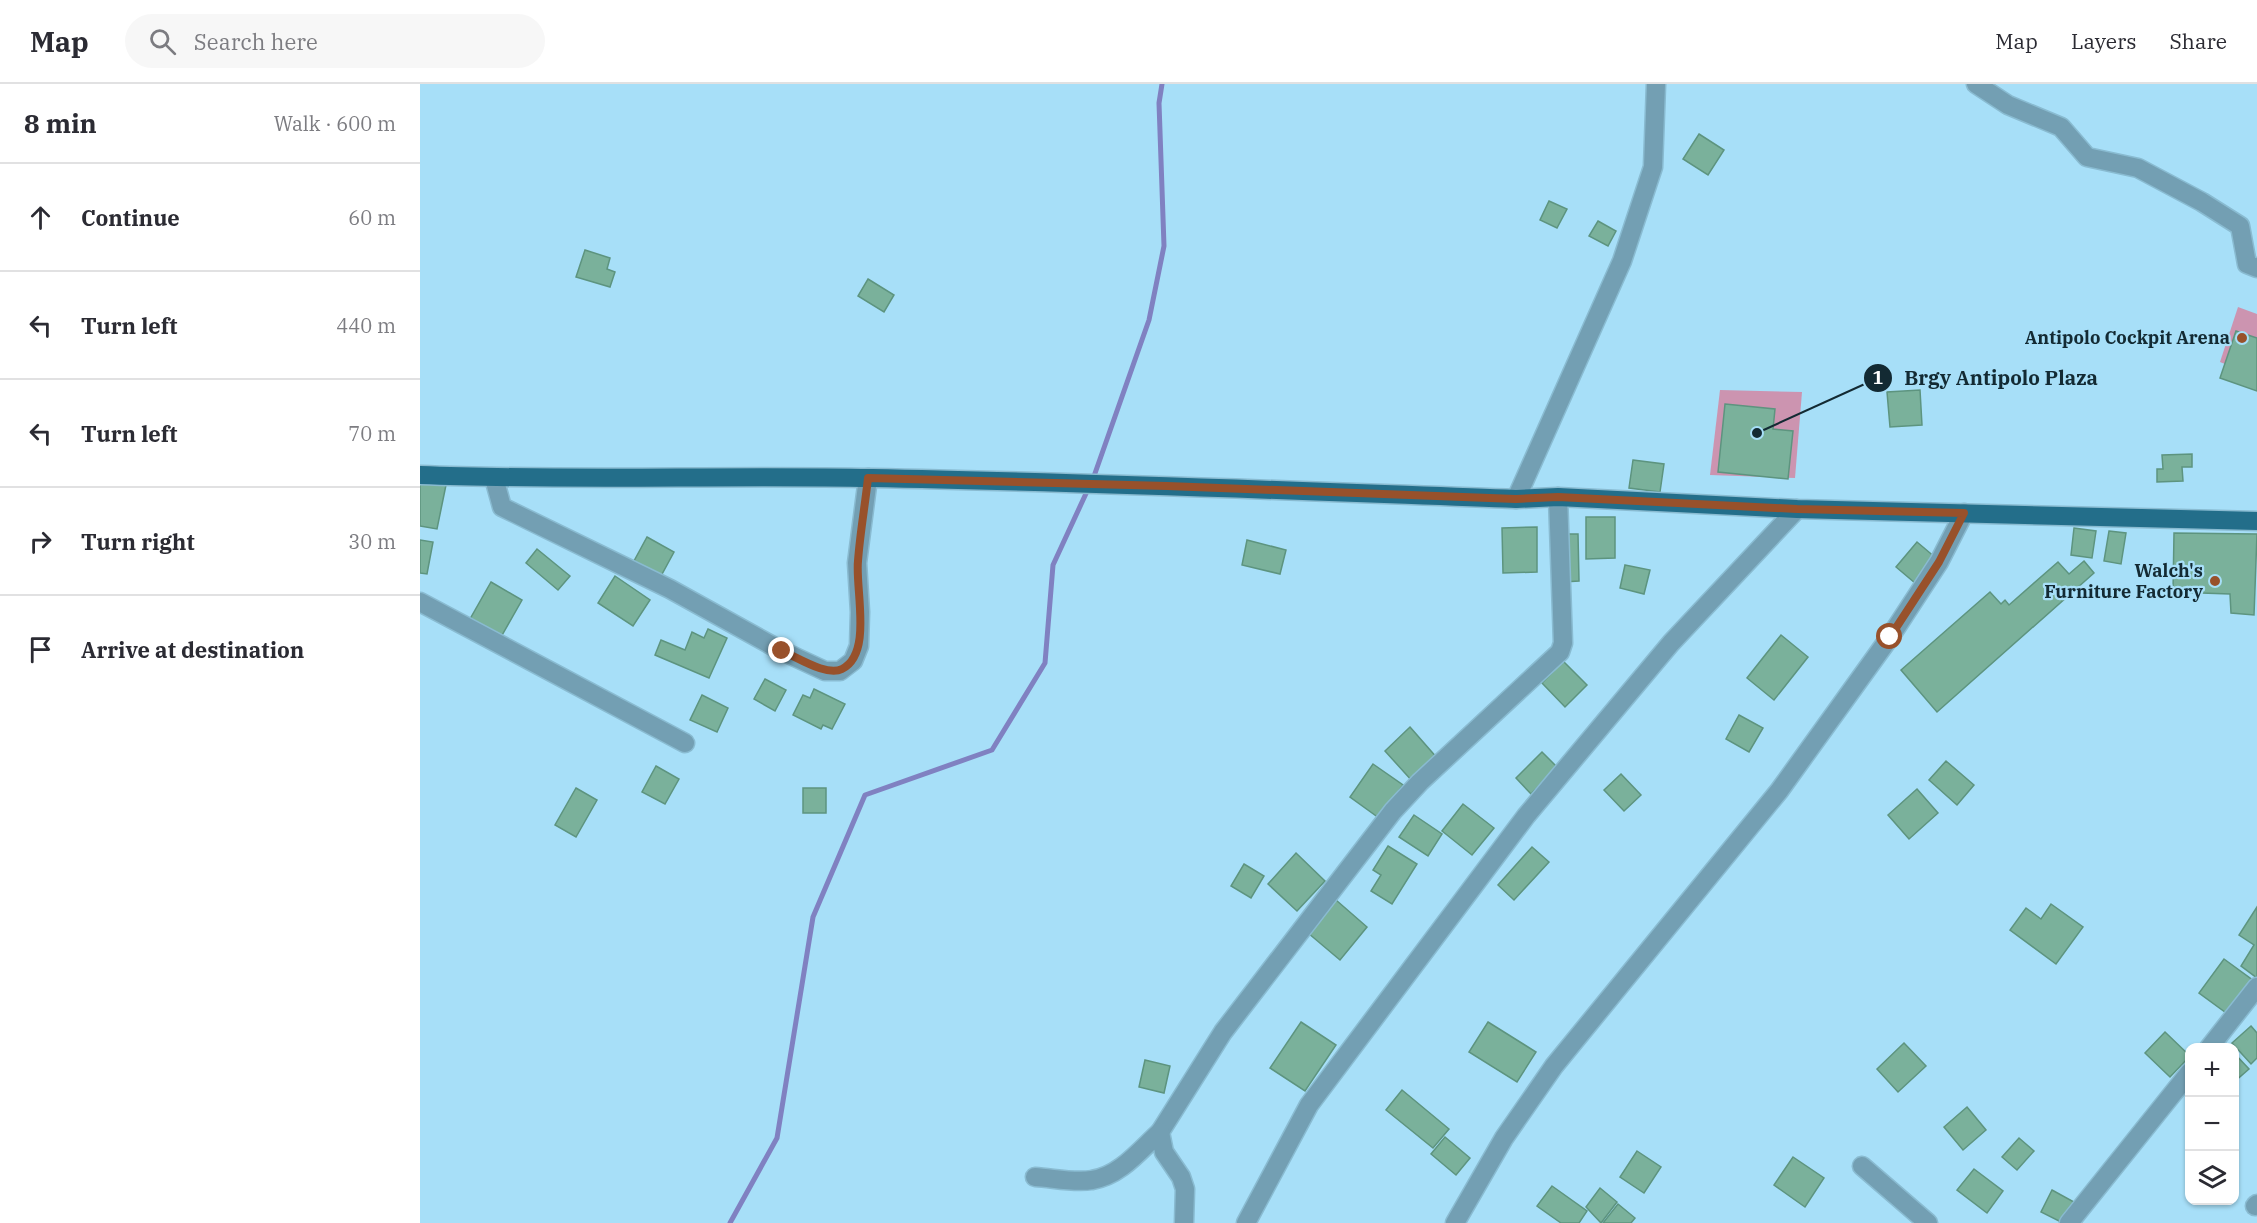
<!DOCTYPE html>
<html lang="en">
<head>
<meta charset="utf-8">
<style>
	body { margin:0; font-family:"IBM Plex Serif",serif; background:#f7f7f7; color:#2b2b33 }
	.controls { position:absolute; right:18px; bottom:18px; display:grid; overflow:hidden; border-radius:12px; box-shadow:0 2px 4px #0004 }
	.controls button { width:54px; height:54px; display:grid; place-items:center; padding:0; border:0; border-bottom:2px solid #e1e1e2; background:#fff; color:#2b2b33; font:30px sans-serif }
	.stop { position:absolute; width:18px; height:18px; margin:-14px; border:4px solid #98512b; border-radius:50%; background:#fff }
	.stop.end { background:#98512b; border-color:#fff; box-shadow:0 2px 6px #0008 }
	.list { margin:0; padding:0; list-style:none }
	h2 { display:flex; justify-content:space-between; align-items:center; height:78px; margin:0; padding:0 24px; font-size:26px }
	h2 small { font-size:20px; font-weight:400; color:#7c7c81 }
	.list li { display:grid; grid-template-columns:39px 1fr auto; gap:18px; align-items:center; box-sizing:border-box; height:108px; padding:0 24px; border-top:2px solid #e1e1e2 }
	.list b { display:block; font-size:22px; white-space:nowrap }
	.list em { font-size:20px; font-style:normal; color:#7c7c81 }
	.icon { flex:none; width:33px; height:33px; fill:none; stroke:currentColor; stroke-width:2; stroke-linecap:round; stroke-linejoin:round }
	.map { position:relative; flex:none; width:1837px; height:1139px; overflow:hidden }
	header { display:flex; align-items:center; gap:36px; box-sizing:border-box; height:84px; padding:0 30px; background:#fff; border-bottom:2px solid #e1e1e2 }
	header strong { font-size:28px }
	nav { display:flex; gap:33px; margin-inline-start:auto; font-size:21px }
	.search { width:420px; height:54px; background:#f7f7f7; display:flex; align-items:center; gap:15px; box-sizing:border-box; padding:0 21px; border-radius:33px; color:#7c7c81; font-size:22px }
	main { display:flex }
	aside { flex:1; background:#fff }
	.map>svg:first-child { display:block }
	.green { fill:#cc94b0 }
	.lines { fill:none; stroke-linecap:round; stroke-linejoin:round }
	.stream { stroke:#8081c1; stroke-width:5 }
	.building { fill:#7ab19b; stroke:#5d947f; stroke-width:1.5 }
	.minor-casing { stroke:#89bbd1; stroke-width:21 }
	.major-casing { stroke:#89bbd1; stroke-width:21 }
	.minor { stroke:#739fb3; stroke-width:18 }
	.major { stroke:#236e8a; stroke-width:18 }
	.route { stroke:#98512b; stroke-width:8 }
	.poi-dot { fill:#98512b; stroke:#a7dff8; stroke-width:2 }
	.labels { text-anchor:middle; stroke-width:4.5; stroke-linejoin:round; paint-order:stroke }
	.poi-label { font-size:18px; font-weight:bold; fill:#132a33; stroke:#a7dff8; text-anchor:end }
	.leader { fill:none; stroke:#132a33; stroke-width:2 }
	.callout-dot { fill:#132a33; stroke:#a7dff8; stroke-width:2 }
	.mark-label { font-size:18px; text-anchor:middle; font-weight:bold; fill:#fff }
	.callout-label { font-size:20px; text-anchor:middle; font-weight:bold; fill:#132a33; stroke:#a7dff8; stroke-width:4.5; stroke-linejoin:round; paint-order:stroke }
</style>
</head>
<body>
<header>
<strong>Map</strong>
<div class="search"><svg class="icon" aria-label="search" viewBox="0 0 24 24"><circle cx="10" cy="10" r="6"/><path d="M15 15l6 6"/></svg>Search here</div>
<nav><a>Map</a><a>Layers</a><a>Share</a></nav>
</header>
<main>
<aside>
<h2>8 min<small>Walk · 600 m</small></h2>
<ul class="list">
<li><svg class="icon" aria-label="ahead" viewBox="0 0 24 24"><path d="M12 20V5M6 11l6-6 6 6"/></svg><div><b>Continue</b></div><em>60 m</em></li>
<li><svg class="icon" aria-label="left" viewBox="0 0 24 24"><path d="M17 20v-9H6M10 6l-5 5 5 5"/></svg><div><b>Turn left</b></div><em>440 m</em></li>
<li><svg class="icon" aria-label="left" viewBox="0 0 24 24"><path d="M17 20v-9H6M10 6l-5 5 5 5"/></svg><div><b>Turn left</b></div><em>70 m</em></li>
<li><svg class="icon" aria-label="right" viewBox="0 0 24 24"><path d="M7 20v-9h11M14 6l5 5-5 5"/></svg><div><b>Turn right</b></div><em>30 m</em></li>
<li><svg class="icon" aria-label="arrive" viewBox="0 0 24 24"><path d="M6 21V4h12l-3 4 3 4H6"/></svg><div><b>Arrive at destination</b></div></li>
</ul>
</aside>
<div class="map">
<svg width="1837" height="1139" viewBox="0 0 1837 1139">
	<rect width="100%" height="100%" fill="#a7dff8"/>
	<!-- green -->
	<g class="green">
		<polygon points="1818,223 1837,230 1837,293 1800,278"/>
		<polygon points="1300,306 1382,308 1375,394 1290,391"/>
	</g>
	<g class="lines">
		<!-- stream -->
		<g class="stream">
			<polyline points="673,395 729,236 744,162 739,19 742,0"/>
			<polyline points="310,1139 357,1054 393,833 445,711 572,666 625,579 633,481 669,403"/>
		</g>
	</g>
	<!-- building -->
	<g class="building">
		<polygon points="1279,50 1304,66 1288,91 1263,75"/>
		<polygon points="1129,117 1147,125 1137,144 1120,136"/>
		<polygon points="1178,137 1196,147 1188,162 1169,152"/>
		<polygon points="165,166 190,174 187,185 195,188 190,203 156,193"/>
		<polygon points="448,195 474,211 464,228 438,212"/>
		<polygon points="1816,247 1837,254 1837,307 1800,294"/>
		<polygon points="1500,306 1502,341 1470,343 1467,308"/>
		<polygon points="1305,320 1355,325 1353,345 1373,347 1368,395 1298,388"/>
		<polygon points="1772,370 1772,383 1762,383 1763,397 1737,398 1737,385 1743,385 1742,371"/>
		<polygon points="1213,376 1244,380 1240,408 1209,404"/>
		<polygon points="0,396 26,401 17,445 0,442"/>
		<polygon points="1166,433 1195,433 1195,474 1166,475"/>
		<polygon points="1117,443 1117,488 1083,489 1082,444"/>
		<polygon points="1654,444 1676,447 1672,474 1651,471"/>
		<polygon points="1689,447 1706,449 1701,480 1684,477"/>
		<polygon points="1754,449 1837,450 1834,531 1811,529 1810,510 1753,508"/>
		<polygon points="1142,450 1158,450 1159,497 1143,498"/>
		<polygon points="227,453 254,468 241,492 214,477"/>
		<polygon points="0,456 13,458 7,490 0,489"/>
		<polygon points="827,456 866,466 860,490 822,481"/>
		<polygon points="1497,458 1516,474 1495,499 1476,483"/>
		<polygon points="117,465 150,492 138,506 106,479"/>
		<polygon points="1664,477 1674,489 1517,628 1481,586 1570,508 1581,520 1585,516 1589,521 1638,478 1649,490"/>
		<polygon points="1205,481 1230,486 1224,510 1200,504"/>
		<polygon points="195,492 230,516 213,542 178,519"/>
		<polygon points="71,498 102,516 81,553 50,535"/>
		<polygon points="288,545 307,554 289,594 235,571 241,556 265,566 272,548 284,554"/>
		<polygon points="1361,551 1388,573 1354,616 1327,594"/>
		<polygon points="1143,577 1167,601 1145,623 1122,599"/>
		<polygon points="345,595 366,606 355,627 334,615"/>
		<polygon points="394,605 425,620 412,645 403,641 401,645 373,631 383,611 390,614"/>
		<polygon points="282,611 308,624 297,648 270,636"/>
		<polygon points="1319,631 1343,644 1329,668 1306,655"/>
		<polygon points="990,643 1018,675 993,698 965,667"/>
		<polygon points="1122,668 1137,683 1111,710 1096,694"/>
		<polygon points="1526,677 1554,701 1537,721 1509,696"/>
		<polygon points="953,680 983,701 959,734 930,713"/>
		<polygon points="236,682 259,695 245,720 222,708"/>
		<polygon points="1201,690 1221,711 1204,727 1184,706"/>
		<polygon points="156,704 177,716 156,753 135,741"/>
		<rect x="383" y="704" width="23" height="25"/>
		<polygon points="1497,705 1518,729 1489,755 1468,731"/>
		<polygon points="1043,720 1074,744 1052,771 1022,747"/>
		<polygon points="994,731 1022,750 1008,772 979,753"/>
		<polygon points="968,762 997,780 972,820 951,807 961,791 953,786"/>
		<polygon points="1112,763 1129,778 1094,816 1078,801"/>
		<polygon points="876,769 905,797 877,827 848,800"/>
		<polygon points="824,780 844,792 831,814 811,802"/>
		<polygon points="916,816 947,843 920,876 888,849"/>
		<polygon points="1631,820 1663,843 1636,880 1590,846 1606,824 1621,835"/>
		<polygon points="1837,823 1837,894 1821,882 1834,861 1819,851"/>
		<polygon points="1804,875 1834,897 1809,931 1779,909"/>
		<polygon points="881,938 916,961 885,1007 850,984"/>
		<polygon points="1068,938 1116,968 1097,998 1049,968"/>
		<polygon points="1831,942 1837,949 1837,974 1831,980 1812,959"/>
		<polygon points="1745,948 1770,972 1750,993 1725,969"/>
		<polygon points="1484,959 1506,982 1478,1008 1457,985"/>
		<polygon points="1814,969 1829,985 1814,998"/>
		<polygon points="725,976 750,982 744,1009 719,1003"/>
		<polygon points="982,1006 1029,1045 1013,1064 966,1026"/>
		<polygon points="1547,1023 1566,1046 1543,1066 1524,1043"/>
		<polygon points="1025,1053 1050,1074 1036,1091 1011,1070"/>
		<polygon points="1599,1054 1614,1067 1597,1086 1582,1073"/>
		<polygon points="1217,1067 1241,1083 1224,1109 1200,1093"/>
		<polygon points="1373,1073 1404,1094 1385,1123 1354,1101"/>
		<polygon points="1554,1085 1583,1107 1567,1129 1537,1106"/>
		<polygon points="1132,1102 1167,1127 1159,1139 1141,1139 1117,1122"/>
		<polygon points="1180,1104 1197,1118 1181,1139 1166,1123"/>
		<polygon points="1632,1106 1654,1118 1643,1139 1621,1128"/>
		<polygon points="1198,1120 1215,1134 1211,1139 1183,1139"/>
	</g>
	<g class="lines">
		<defs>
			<g id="minor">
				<polyline points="1556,0 1588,21 1641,43 1667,73 1718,84 1782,118 1820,142 1827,180 1837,184"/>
				<polyline points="74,394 82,423 250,505 362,567 405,587 420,587 433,577 439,562 440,528 437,479 448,394"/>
				<polyline points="1096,415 1202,177 1233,83 1236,0"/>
				<polyline points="0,518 265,659"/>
				<polyline points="1789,964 1837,903"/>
				<polyline points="740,1048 803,948 973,727 1000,698 1140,568 1143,559 1138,413"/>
				<polyline points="1442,1082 1508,1139"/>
				<path d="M615,1093C633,1094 654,1099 672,1096C700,1092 720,1066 740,1048L744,1068L761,1093L765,1105L764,1139"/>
				<polyline points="1835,1122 1837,1120"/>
				<polyline points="826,1139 889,1021 1106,732 1251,559 1377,425"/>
				<polyline points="1035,1139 1084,1054 1134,982 1359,707 1470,553 1519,478 1544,429"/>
				<polyline points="1649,1139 1770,988"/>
			</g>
			<path id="major" d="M0,391C151,397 301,391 452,394C667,398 881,407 1096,415L1138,413L1377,425L1837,437"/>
		</defs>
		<!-- minor casing -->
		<use href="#minor" class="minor-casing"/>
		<!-- major casing -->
		<use href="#major" class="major-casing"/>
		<!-- minor -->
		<use href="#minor" class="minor"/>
		<!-- major -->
		<use href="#major" class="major"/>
	</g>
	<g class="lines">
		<!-- route -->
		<path class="route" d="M362,567C377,573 407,593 422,585C453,570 435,505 438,477C440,449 445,422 448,394L747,402L1096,415L1138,413L1377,425L1544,429L1519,478L1470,553"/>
	</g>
	<!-- markers -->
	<g class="poi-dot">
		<circle cx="1822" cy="254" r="6"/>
		<circle cx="1795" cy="497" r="6"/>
	</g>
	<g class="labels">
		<!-- poi labels -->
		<g class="poi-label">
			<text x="1810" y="260">Antipolo Cockpit Arena</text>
			<text x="1783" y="493">Walch's<tspan x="1783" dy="21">Furniture Factory</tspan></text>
		</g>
	</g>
	<!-- callouts -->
	<path class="leader" d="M1337 349L1458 294"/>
	<g class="callout-dot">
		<circle cx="1337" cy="349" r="6"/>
		<circle cx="1458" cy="294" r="15"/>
	</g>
	<g class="mark-label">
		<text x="1458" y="300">1</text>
	</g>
	<g class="callout-label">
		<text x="1581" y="301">Brgy Antipolo Plaza</text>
	</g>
</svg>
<div class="controls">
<button>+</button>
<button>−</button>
<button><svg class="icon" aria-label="layers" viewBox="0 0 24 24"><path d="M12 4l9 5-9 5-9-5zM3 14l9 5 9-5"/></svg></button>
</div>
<div class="stop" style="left:1470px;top:553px"></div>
<div class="stop end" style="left:362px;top:567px"></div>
</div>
</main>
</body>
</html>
